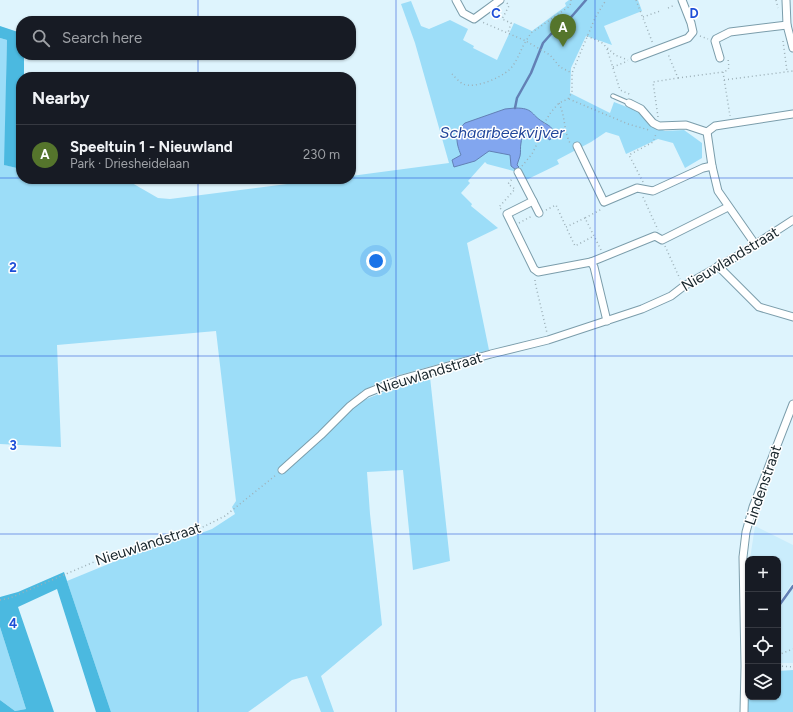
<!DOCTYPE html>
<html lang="en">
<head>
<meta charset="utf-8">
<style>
	body { margin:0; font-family:Figtree,sans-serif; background:#20242c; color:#f1f3f6 }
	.controls { position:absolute; right:12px; bottom:12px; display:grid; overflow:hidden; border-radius:8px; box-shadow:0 1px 3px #0004 }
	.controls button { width:36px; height:36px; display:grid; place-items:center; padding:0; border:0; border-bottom:1px solid #363941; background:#171b24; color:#f1f3f6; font:20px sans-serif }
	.you { position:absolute; left:376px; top:261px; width:14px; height:14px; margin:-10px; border:3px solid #fff; border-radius:50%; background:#1a73e8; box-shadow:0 0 0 6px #1a73e833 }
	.badge { display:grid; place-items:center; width:26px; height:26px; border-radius:50%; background:#55752c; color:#fff; font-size:13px; font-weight:700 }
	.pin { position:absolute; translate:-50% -33px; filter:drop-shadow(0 1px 2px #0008) }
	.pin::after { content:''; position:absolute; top:21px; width:14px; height:12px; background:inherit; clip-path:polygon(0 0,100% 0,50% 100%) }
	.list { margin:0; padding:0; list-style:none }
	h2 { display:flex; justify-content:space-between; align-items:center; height:52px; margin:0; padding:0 16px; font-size:17px }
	h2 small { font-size:13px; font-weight:400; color:#9ea1a6 }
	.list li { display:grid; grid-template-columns:26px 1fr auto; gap:12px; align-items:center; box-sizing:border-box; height:60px; padding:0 16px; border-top:1px solid #363941 }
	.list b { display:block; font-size:15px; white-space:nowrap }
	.list p { margin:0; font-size:13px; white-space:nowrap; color:#9ea1a6 }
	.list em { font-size:13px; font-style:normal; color:#9ea1a6 }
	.icon { flex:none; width:22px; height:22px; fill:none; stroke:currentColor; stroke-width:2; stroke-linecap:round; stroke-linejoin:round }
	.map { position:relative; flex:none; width:793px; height:712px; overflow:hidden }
	.search { position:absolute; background:#171b24; box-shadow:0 1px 3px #0004; left:16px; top:16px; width:340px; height:44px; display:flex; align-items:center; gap:10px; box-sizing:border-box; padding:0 14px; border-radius:16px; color:#9ea1a6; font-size:15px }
	.panel { position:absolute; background:#171b24; box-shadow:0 1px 3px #0004; left:16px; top:72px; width:340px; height:112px; border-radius:16px }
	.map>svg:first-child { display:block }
	.built { fill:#caedfc }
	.green { fill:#9cddf8 }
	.forest { fill:#4bb9e0 }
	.water { fill:#82a6ef; stroke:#6280b5 }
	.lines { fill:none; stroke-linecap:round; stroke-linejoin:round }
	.stream { stroke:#6280b5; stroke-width:2.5 }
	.lane-casing { stroke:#7b9dab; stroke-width:5.5 }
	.street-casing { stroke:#7b9dab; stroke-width:9 }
	.path { stroke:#9db0b8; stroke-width:1.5; stroke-dasharray:1 3; stroke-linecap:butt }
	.lane { stroke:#fff; stroke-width:3.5 }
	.street { stroke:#fff; stroke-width:7 }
	.grid { fill:none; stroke:#1d4ed8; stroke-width:1; stroke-opacity:0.55 }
	.labels { text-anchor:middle; stroke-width:3; stroke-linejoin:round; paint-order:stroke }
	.street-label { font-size:15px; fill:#19272d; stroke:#fff }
	.water-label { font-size:16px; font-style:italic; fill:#21469a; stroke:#fff }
	.grid-label { font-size:13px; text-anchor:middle; font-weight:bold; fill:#1d4ed8; stroke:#fff; stroke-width:3; stroke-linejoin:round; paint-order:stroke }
</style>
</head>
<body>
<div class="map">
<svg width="793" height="712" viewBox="0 0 793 712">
	<rect width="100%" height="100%" fill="#def4fd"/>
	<!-- built -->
	<g class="built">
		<polygon points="755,526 793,545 793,582 778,604 778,559 750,559"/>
		<polygon points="793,588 793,663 778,663 778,610"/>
	</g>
	<!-- green -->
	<g class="green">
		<polygon points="569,0 638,0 642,11 604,26 612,45 586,36 571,68 570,93 610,113 614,102 640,112 655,127 665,131 684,130 702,143 702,158 685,168 673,143 658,139 626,154 619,136 606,132 591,142 557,160 559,164 526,180 521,173 487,164 485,162 468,181 470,183 461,193 472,204 471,206 498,228 467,243 489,350 385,379 361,392 364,400 386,391 430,377 450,561 413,570 403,470 367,472 370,514 382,625 321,676 334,712 321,712 307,676 292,680 248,712 111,712 67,581 145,549 193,536 212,529 235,514 232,507 236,501 216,331 57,345 61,447 0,444 0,38 7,40 5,165 21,169 21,179 120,179 132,183 158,198 170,199 326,179 351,179 351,176 449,163 415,43 401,4 411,1 421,26 429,29 450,20 468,29 463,40 474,46 473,48 497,60 514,23 532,31 566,6 565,3"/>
		<polygon points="0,627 26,709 15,711 0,700"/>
		<polygon points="793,670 793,712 748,712 748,696 778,697 778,671"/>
	</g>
	<!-- forest -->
	<g class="forest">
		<polygon points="0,26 21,33 21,55 24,55 24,77 21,77 21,169 4,165 7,40 0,38"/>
		<polygon points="64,572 111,712 96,712 57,589 18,607 54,712 0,712 0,700 15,711 26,709 0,627 0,597 18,592"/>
	</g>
	<!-- water -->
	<path class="water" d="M515,108C534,108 530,114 543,122C551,127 556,128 550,140L544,136L545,130C534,126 522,130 521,143C520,147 521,152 520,156C519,159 518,162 517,165L519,167L516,170L511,166L510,155L489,151L475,161L454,167L452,160L461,155C456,143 454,132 465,123L505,109Z"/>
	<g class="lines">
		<!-- stream -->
		<g class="stream">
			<polyline points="515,108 517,98 531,73 543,43 551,34 566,23 586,0"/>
			<polyline points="778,607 793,586"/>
		</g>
		<defs>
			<polyline id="lane" points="613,96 629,103"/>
			<g id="street">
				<polyline points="456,0 463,13 474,19 500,0"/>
				<polyline points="786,0 787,25 793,48"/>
				<polyline points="635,58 688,38 693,32 691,23 682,0"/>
				<polyline points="720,58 715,41 716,39 730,32 787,25"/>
				<polyline points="629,103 641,109 653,123 659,126 686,125 707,132 715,126 793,114"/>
				<polyline points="707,132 712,166 718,191 755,244"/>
				<polyline points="577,146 604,202 637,188 653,191 703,168 712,166"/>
				<polyline points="518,172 533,201 507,214 534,269 538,272 591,262 594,267 607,321"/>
				<polyline points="533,201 539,213"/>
				<polyline points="591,262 655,236 662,240 728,207"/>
				<polyline points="718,266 759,307 793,317"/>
				<polyline points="282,470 321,435 350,406 367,393 402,379 491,354 548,340 642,309 671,296 684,286 739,255 793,220"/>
				<polyline points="744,712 745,666 743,557 746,532 753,507 793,404"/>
			</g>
		</defs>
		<!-- lane casing -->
		<use href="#lane" class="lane-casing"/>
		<!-- street casing -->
		<use href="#street" class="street-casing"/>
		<!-- path -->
		<g class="path">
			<polyline points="571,0 570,6 531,33 526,41 550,55 560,67 572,73"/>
			<polyline points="636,0 653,44"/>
			<polyline points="776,0 778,8"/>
			<polyline points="507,3 509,6 502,19 511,23 508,33"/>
			<polyline points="668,8 675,5"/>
			<polyline points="643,17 660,11"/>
			<polyline points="587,36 601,42 615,55 628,60"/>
			<polyline points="700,36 708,39"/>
			<polyline points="783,41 787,71"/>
			<polyline points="607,49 620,90 629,94 630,95"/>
			<polyline points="613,67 628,61"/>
			<polyline points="723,72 730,116"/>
			<path d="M452,74C455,77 459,82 463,84C475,89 500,78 509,70C517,63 520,50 526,41L482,22"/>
			<polyline points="678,78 723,72 728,70 729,67 728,59"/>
			<polyline points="724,80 793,71"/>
			<polyline points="569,99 628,124 649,130"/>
			<path d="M559,103C566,118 563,129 570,143"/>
			<polyline points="658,117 653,82 678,78 668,54"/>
			<polyline points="522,166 532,154 538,142 545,122 551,112 559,103 568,99 572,92 572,73 595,18 606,0"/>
			<polyline points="643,182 629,155 653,142 656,134"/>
			<polyline points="643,197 658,230"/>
			<polyline points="501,209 499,207 515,189 508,184 512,179"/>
			<polyline points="546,210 556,205 566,227"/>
			<polyline points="585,218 566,227 575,246 594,236"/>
			<polyline points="519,223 532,216"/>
			<polyline points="665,246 680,279"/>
			<polyline points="601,250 585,218 602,209"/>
			<polyline points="535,280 535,282 547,333"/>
			<polyline points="0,600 10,598 101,559 135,546 199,529 225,516 276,475"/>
			<polyline points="778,655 793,649"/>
			<polyline points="778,666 793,667"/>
		</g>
		<!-- lane -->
		<use href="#lane" class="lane"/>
		<!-- street -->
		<use href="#street" class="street"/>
	</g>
	<!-- grid -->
	<path class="grid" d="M198,0V21M396,0V712M595,0V712M198,55V77M0,178H21M351,178H793M198,179V712M0,356H793M0,534H793"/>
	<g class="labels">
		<!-- street labels -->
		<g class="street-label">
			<text transform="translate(730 259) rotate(-31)" y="5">Nieuwlandstraat</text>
			<text transform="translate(429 373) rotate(-17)" y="5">Nieuwlandstraat</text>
			<text transform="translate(763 485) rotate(-71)" y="5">Lindenstraat</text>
			<text transform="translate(148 544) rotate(-18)" y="5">Nieuwlandstraat</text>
		</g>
		<!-- water labels -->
		<g class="water-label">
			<text x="502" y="138">Schaarbeekvijver</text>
		</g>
	</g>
	<g class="grid-label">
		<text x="496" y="18">C</text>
		<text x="694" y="18">D</text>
		<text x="13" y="272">2</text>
		<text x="13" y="450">3</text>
		<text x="13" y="628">4</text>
	</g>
</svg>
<div class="controls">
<button>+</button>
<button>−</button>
<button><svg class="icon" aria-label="locate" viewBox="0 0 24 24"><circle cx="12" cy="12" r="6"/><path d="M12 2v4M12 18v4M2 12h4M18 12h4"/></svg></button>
<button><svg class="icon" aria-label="layers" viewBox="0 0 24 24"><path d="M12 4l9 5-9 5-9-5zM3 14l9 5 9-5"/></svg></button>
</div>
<div class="you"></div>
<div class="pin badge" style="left:563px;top:47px">A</div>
<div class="search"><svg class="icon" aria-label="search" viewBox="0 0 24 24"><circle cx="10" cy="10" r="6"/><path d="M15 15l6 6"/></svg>Search here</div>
<section class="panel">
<h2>Nearby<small></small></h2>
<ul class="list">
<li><span class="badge">A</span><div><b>Speeltuin 1 - Nieuwland</b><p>Park · Driesheidelaan</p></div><em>230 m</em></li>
</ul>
</section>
</div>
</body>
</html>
